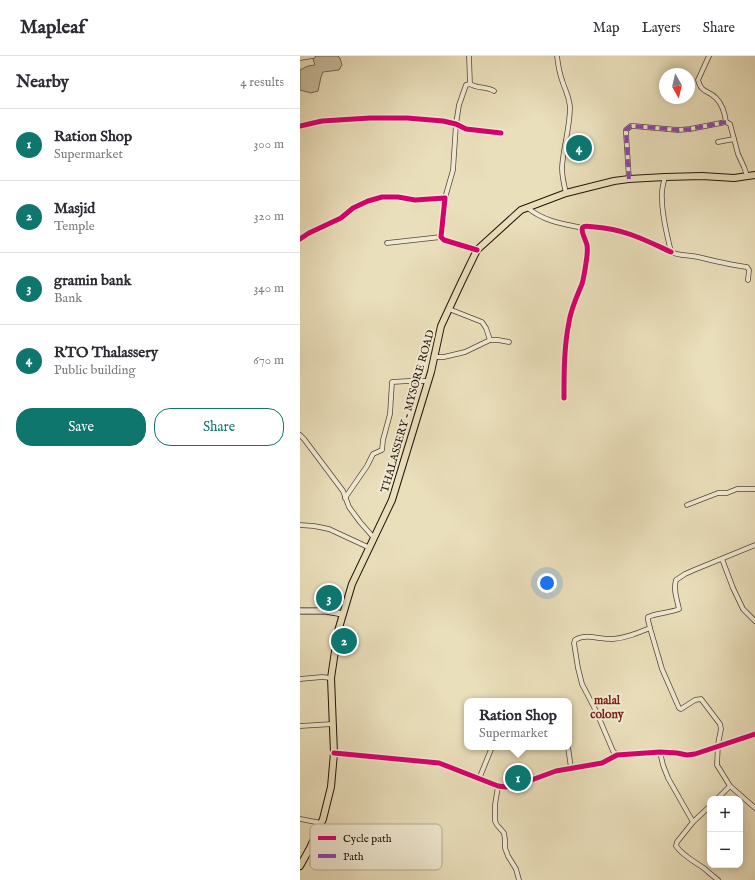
<!DOCTYPE html>
<html lang="en">
<head>
<meta charset="utf-8">
<style>
	body { margin:0; font-family:"IM FELL English",serif; background:#f7f7f7; color:#2b2b33 }
	.controls { position:absolute; right:12px; bottom:12px; display:grid; overflow:hidden; border-radius:8px; box-shadow:0 2px 10px #0003 }
	.controls button { width:36px; height:36px; display:grid; place-items:center; padding:0; border:0; border-bottom:1px solid #e1e1e2; background:#fff; color:#2b2b33; font:20px sans-serif }
	.compass { position:absolute; left:359px; top:12px; width:36px; height:36px; border-radius:50%; background:#fff; box-shadow:0 2px 10px #0003; rotate:172deg }
	.you { position:absolute; left:247px; top:527px; width:14px; height:14px; margin:-10px; border:3px solid #fff; border-radius:50%; background:#1a73e8; box-shadow:0 0 0 6px #1a73e833 }
	.badge { display:grid; place-items:center; width:26px; height:26px; border-radius:50%; background:#0f766e; color:#fff; font-size:13px; font-weight:700 }
	.pin { position:absolute; translate:-50% -50%; border:2px solid #fff; box-shadow:0 1px 4px #0006 }
	.popup { position:absolute; left:164px; top:642px; width:108px; height:52px; box-sizing:border-box; display:grid; place-content:center; border-radius:8px; background:#fff; filter:drop-shadow(0 1px 3px #0005); font-size:13px; white-space:nowrap; color:#7c7c81 }
	.popup b { font-size:15px; color:#2b2b33 }
	.popup::after { content:''; position:absolute; left:50%; top:100%; margin-left:-8px; border:8px solid transparent; border-top-color:#fff }
	.list { margin:0; padding:0; list-style:none }
	h2 { display:flex; justify-content:space-between; align-items:center; height:52px; margin:0; padding:0 16px; font-size:17px }
	h2 small { font-size:13px; font-weight:400; color:#7c7c81 }
	.list li { display:grid; grid-template-columns:26px 1fr auto; gap:12px; align-items:center; box-sizing:border-box; height:72px; padding:0 16px; border-top:1px solid #e1e1e2 }
	.list b { display:block; font-size:15px; white-space:nowrap }
	.list p { margin:0; font-size:13px; white-space:nowrap; color:#7c7c81 }
	.list em { font-size:13px; font-style:normal; color:#7c7c81 }
	.actions { display:flex; gap:8px; padding:12px 16px }
	.actions a { flex:1; padding:9px 0; border:1px solid #0f766e; border-radius:16px; text-align:center; font-size:14px; color:#0f766e }
	.actions .main { background:#0f766e; color:#fff }
	.map { position:relative; flex:none; width:455px; height:824px; overflow:hidden }
	header { display:flex; align-items:center; gap:24px; box-sizing:border-box; height:56px; padding:0 20px; background:#fff; border-bottom:1px solid #e1e1e2 }
	header strong { font-size:19px }
	nav { display:flex; gap:22px; margin-inline-start:auto; font-size:14px }
	main { display:flex }
	aside { flex:1; background:#fff }
	.map>svg:first-child { display:block }
	.green { fill:#c8bc9d; stroke:#746854 }
	.lines { fill:none; stroke-linecap:round; stroke-linejoin:round }
	.street-casing { stroke:#534737; stroke-width:5.5 }
	.secondary-casing { stroke:#21140b; stroke-width:7 }
	.primary-casing { stroke:#21140b; stroke-width:8 }
	.street { stroke:#f1ead3; stroke-width:4 }
	.secondary { stroke:#f1ead3; stroke-width:5.5 }
	.primary { stroke:#eadfbb; stroke-width:6 }
	.quiet { stroke:#8e44ad; stroke-width:4; stroke-dasharray:8 4; stroke-linecap:butt }
	.cycleway-casing { stroke:#f1ead3; stroke-width:8 }
	.cycleway { stroke:#d6006c; stroke-width:5 }
	.labels { text-anchor:middle; stroke-width:4; stroke-linejoin:round; paint-order:stroke }
	.street-label { font-size:11px; fill:#21140b; stroke:#f1ead3 }
	.neighbourhood-label { font-size:12px; font-weight:bold; fill:#7a1f14; stroke:#f1ead3 }
	.key { fill:#f1ead3; stroke:#b3aa97; stroke-width:1 }
	.key-label { font-size:11px; fill:#21140b }
</style>
</head>
<body>
<header>
<strong>Mapleaf</strong>
<nav><a>Map</a><a>Layers</a><a>Share</a></nav>
</header>
<main>
<aside>
<h2>Nearby<small>4 results</small></h2>
<ul class="list">
<li><span class="badge">1</span><div><b>Ration Shop</b><p>Supermarket</p></div><em>300 m</em></li>
<li><span class="badge">2</span><div><b>Masjid</b><p>Temple</p></div><em>320 m</em></li>
<li><span class="badge">3</span><div><b>gramin bank</b><p>Bank</p></div><em>340 m</em></li>
<li><span class="badge">4</span><div><b>RTO Thalassery</b><p>Public building</p></div><em>670 m</em></li>
</ul>
<div class="actions"><a class="main">Save</a><a>Share</a></div>
</aside>
<div class="map">
<svg width="455" height="824" viewBox="0 0 455 824">
	<rect width="100%" height="100%" fill="#eadfbb"/>
	<filter id="stains"><feTurbulence type="fractalNoise" baseFrequency=".005" numOctaves="4"/><feColorMatrix values="0 0 0 0 .2 0 0 0 0 .09 0 0 0 0 .02 0 0 0 .5 -.17"/></filter>
	<radialGradient id="worn" r=".72"><stop offset=".6" stop-color="#630" stop-opacity="0"/><stop offset="1" stop-color="#630" stop-opacity=".3"/></radialGradient>
	<!-- green -->
	<polygon class="green" points="15,0 38,0 40,2 42,9 39,14 23,16 21,21 18,35 11,37 0,34 0,14 8,10 15,9 13,3"/>
	<g class="lines">
		<defs>
			<g id="street">
				<path d="M169,0L170,28C178,33 186,30 194,35"/>
				<path d="M257,0C258,9 260,19 263,27C266,36 269,40 270,51C270,72 263,92 262,112C262,121 264,129 266,137"/>
				<path d="M409,0L398,24C402,38 407,33 416,42C422,48 425,58 426,66L430,68L438,98L444,111L447,120"/>
				<polyline points="0,2 13,0"/>
				<polyline points="0,70 22,65 70,62 107,62 143,65 156,68 166,73 201,77"/>
				<polyline points="418,86 434,83"/>
				<path d="M365,121C363,128 361,135 362,143C362,161 367,178 371,196C379,200 389,199 398,201C415,205 431,209 447,211L449,214L448,224"/>
				<polyline points="329,123 326,77 326,74 331,70 333,70 378,74 390,73 426,66"/>
				<polyline points="145,142 153,114 156,68 159,49 166,29 170,28"/>
				<path d="M228,152C243,165 263,168 283,172"/>
				<polyline points="0,183 9,177 41,162 53,152 68,145 82,141 98,141 115,144 145,142 141,181 144,184 177,194"/>
				<polyline points="87,187 141,181"/>
				<polyline points="149,253 182,266 186,272 190,284"/>
				<polyline points="134,301 144,301 165,296 190,284 198,284 209,286"/>
				<path d="M264,342C264,316 264,291 269,266C271,253 277,240 282,228C284,221 285,214 286,207C287,201 288,195 287,189C286,185 280,174 283,171C286,169 293,171 295,171C324,173 345,184 371,196"/>
				<polyline points="0,379 4,383 43,435 49,451 60,466 74,482"/>
				<polyline points="45,442 67,410 73,398 82,394 83,384 90,358 92,326 109,325 128,325"/>
				<polyline points="387,449 418,437 427,437 437,433 455,433"/>
				<polyline points="0,469 14,470 29,473 70,492"/>
				<polyline points="422,503 433,532 443,553 455,565"/>
				<path d="M350,572L348,564V561C356,557 370,557 379,553C377,543 373,534 376,524L385,518L394,514L455,489"/>
				<polyline points="0,623 22,621 31,622"/>
				<polyline points="0,670 33,668"/>
				<polyline points="268,691 271,712"/>
				<path d="M360,696L363,709L368,722L393,766L377,786L376,790C383,800 395,806 405,813C409,817 413,820 418,824"/>
				<polyline points="34,697 139,707 198,730 206,731 215,730 256,715 302,707 317,699 360,696 377,697 387,699 395,698 455,678"/>
				<path d="M317,699L313,695L296,655L282,628L278,612L274,587L275,584C286,577 301,584 313,583C326,582 338,577 350,572L362,613L379,652L381,653L395,644L401,643L420,668L421,673L418,688L417,709L430,730"/>
				<polyline points="179,723 192,691"/>
				<polyline points="198,730 195,749 195,765 197,769 204,777 205,784 205,792 208,800 216,813 219,824"/>
				<polyline points="417,743 430,730 455,752"/>
				<polyline points="0,763 21,767"/>
				<polyline points="393,766 410,750"/>
			</g>
			<polyline id="secondary" points="0,555 26,555 43,558"/>
			<polyline id="primary" points="0,810 10,792 23,763 31,731 34,697 31,622 38,575 52,528 92,444 131,316 141,270 161,227 177,194 221,154 266,137 314,125 329,123 365,121 402,120 434,122 455,119"/>
		</defs>
		<!-- street casing -->
		<use href="#street" class="street-casing"/>
		<!-- secondary casing -->
		<use href="#secondary" class="secondary-casing"/>
		<!-- primary casing -->
		<use href="#primary" class="primary-casing"/>
		<!-- street -->
		<use href="#street" class="street"/>
		<!-- secondary -->
		<use href="#secondary" class="secondary"/>
		<!-- primary -->
		<use href="#primary" class="primary"/>
		<!-- quiet -->
		<polyline class="quiet" points="329,123 326,77 326,74 331,70 333,70 378,74 390,73 426,66"/>
		<defs>
			<g id="cycleway">
				<polyline points="0,70 22,65 70,62 107,62 143,65 156,68 166,73 201,77"/>
				<polyline points="0,183 9,177 41,162 53,152 68,145 82,141 98,141 115,144 145,142 141,181 144,184 177,194"/>
				<path d="M264,342C264,316 264,291 269,266C271,253 277,240 282,228C284,221 285,214 286,207C287,201 288,195 287,189C286,185 280,174 283,171C286,169 293,171 295,171C324,173 345,184 371,196"/>
				<polyline points="34,697 139,707 198,730 206,731 215,730 256,715 302,707 317,699 360,696 377,697 387,699 395,698 455,678"/>
			</g>
		</defs>
		<!-- cycleway casing -->
		<use href="#cycleway" class="cycleway-casing"/>
		<!-- cycleway -->
		<use href="#cycleway" class="cycleway"/>
	</g>
	<g class="labels">
		<!-- street labels -->
		<g class="street-label">
			<text transform="translate(107 355) rotate(-74)" y="4">THALASSERY - MYSORE ROAD</text>
		</g>
		<!-- neighbourhood labels -->
		<g class="neighbourhood-label">
			<text x="307" y="648">malal<tspan x="307" dy="14">colony</tspan></text>
		</g>
	</g>
	<!-- legend -->
	<rect x="10" y="768" width="132" height="46" rx="6" class="key"/>
	<rect x="18" y="780" width="18" height="4" fill="#d6006c"/>
	<rect x="18" y="798" width="18" height="4" fill="#8e44ad"/>
	<g class="key-label">
		<text x="43" y="786">Cycle path</text>
		<text x="43" y="804">Path</text>
	</g>
	<rect width="100%" height="100%" filter="url(#stains)"/>
	<rect width="100%" height="100%" fill="url(#worn)"/>
</svg>
<div class="controls">
<button>+</button>
<button>−</button>
</div>
<svg class="compass" viewBox="-18 -18 36 36"><path d="M0-13l5 13h-10z" fill="#e53935"/><path d="M0 13l5-13h-10z" fill="#7c7c81"/></svg>
<div class="you"></div>
<div class="pin badge" style="left:218px;top:722px">1</div>
<div class="popup"><b>Ration Shop</b>Supermarket</div>
<div class="pin badge" style="left:44px;top:585px">2</div>
<div class="pin badge" style="left:29px;top:542px">3</div>
<div class="pin badge" style="left:279px;top:92px">4</div>
</div>
</main>
</body>
</html>
